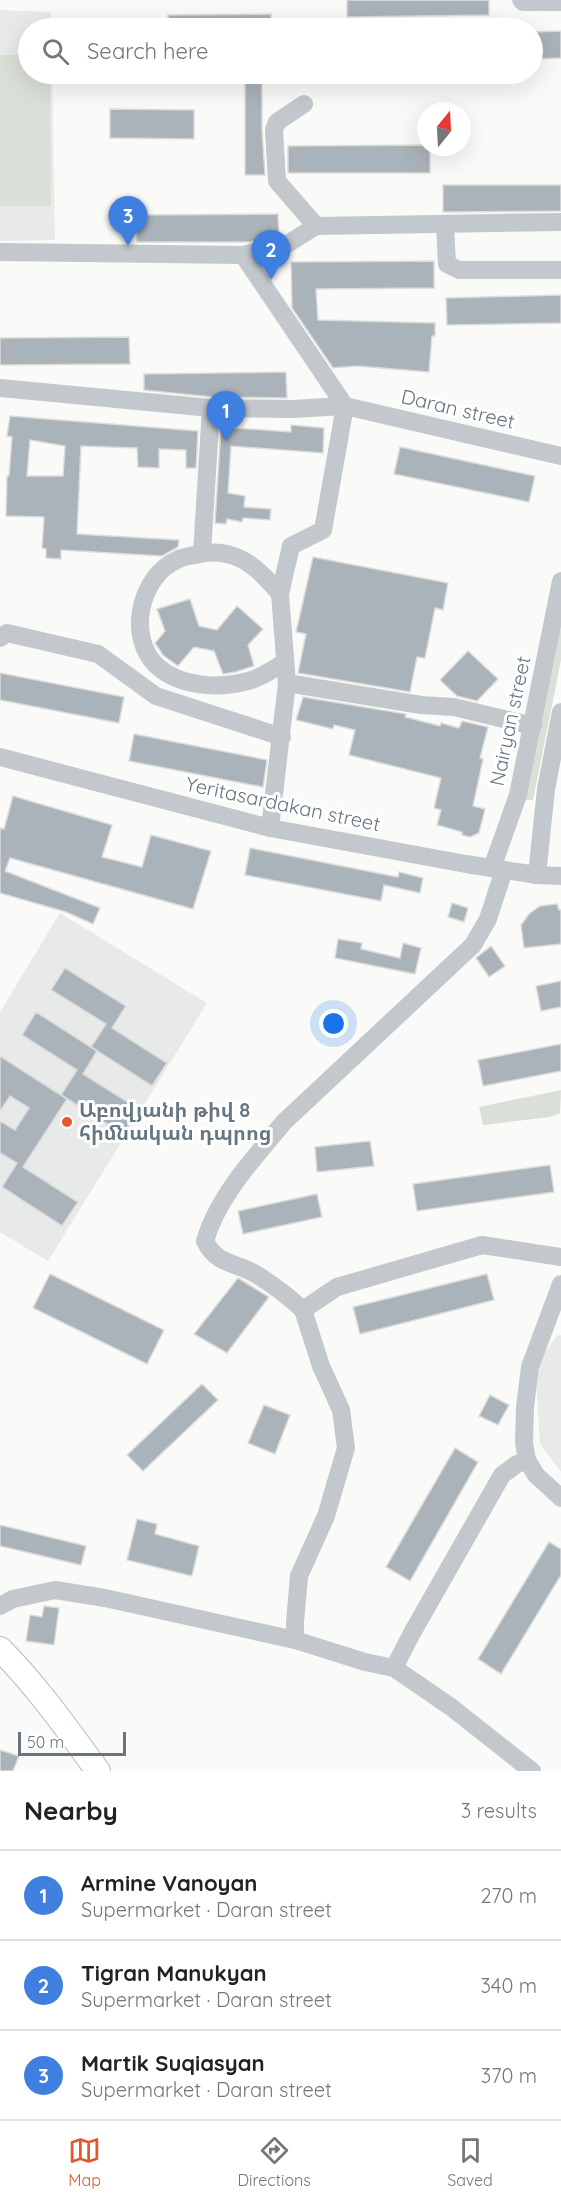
<!DOCTYPE html>
<html lang="en">
<head>
<meta charset="utf-8">
<style>
	body { margin:0; font-family:Quicksand,"Noto Sans Armenian",sans-serif; background:#f2f2f2; color:#222 }
	.compass { position:absolute; left:417px; top:102px; width:54px; height:54px; border-radius:50%; background:#fff; box-shadow:0 6px 24px #0002; rotate:18deg }
	.scale { position:absolute; left:18px; bottom:15px; width:108px; box-sizing:border-box; padding-left:6px; border:3px solid #657683; border-top:0; font-size:16px; line-height:21px; white-space:nowrap; color:#657683; -webkit-text-stroke:4px #fff; paint-order:stroke }
	.you { position:absolute; left:334px; top:1024px; width:21px; height:21px; margin:-15px; border:4px solid #fff; border-radius:50%; background:#1a73e8; box-shadow:0 0 0 9px #1a73e833 }
	.badge { display:grid; place-items:center; width:39px; height:39px; border-radius:50%; background:#e4572e; color:#fff; font-size:20px; font-weight:700 }
	.pin { position:absolute; translate:-50% -50px; filter:drop-shadow(0 2px 3px #0008) }
	.pin::after { content:''; position:absolute; top:32px; width:21px; height:18px; background:inherit; clip-path:polygon(0 0,100% 0,50% 100%) }
	.list { margin:0; padding:0; list-style:none }
	h2 { display:flex; justify-content:space-between; align-items:center; height:78px; margin:0; padding:0 24px; font-size:26px }
	h2 small { font-size:20px; font-weight:400; color:#767676 }
	.list li { display:grid; grid-template-columns:39px 1fr auto; gap:18px; align-items:center; box-sizing:border-box; height:90px; padding:0 24px; border-top:2px solid #e0e0e0 }
	.list b { display:block; font-size:22px; white-space:nowrap }
	.list p { margin:0; font-size:20px; white-space:nowrap; color:#767676 }
	.list em { font-size:20px; font-style:normal; color:#767676 }
	.icon { flex:none; width:33px; height:33px; fill:none; stroke:currentColor; stroke-width:2; stroke-linecap:round; stroke-linejoin:round }
	.map { position:relative; flex:none; width:561px; height:1771px; overflow:hidden }
	.search { position:absolute; background:#fff; box-shadow:0 6px 24px #0002; left:18px; right:18px; top:18px; height:66px; display:flex; align-items:center; gap:15px; box-sizing:border-box; padding:0 21px; border-radius:33px; color:#767676; font-size:22px }
	.sheet { height:348px; background:#fff }
	nav { display:flex; justify-content:space-around; align-items:center; box-sizing:border-box; height:84px; border-top:2px solid #e0e0e0; background:#fff; font-size:16px; color:#767676 }
	nav a { display:grid; justify-items:center; gap:3px }
	nav .on { color:#e4572e }
	.map>svg:first-child { display:block }
	.built { fill:#e8e9e9 }
	.green { fill:#dadfd7 }
	.building { fill:#aab3b9; stroke:#dcdcda; stroke-width:1.5; fill-rule:evenodd }
	.lines { fill:none; stroke-linecap:round; stroke-linejoin:round }
	.major-casing { stroke:#b5babe; stroke-width:26 }
	.minor { stroke:#c3c8cc; stroke-width:18 }
	.major { stroke:#fff; stroke-width:24 }
	.poi-dot { fill:#e4572e; stroke:#fff; stroke-width:2 }
	.labels { text-anchor:middle; stroke-width:6; stroke-linejoin:round; paint-order:stroke }
	.street-label { font-size:20px; fill:#657683; stroke:#fff }
	.poi-label { font-size:20px; font-weight:bold; fill:#657683; stroke:#fff; text-anchor:start }
</style>
</head>
<body>
<div class="map">
<svg width="561" height="1771" viewBox="0 0 561 1771">
	<rect width="100%" height="100%" fill="#fafaf8"/>
	<!-- built -->
	<g class="built">
		<polygon points="0,10 51,12 52,28 28,28 28,74 52,74 55,240 0,241"/>
		<polygon points="60,913 207,1003 48,1261 0,1232 0,1012"/>
		<polygon points="561,1335 561,1472 540,1444 536,1380 545,1352 557,1336"/>
	</g>
	<!-- green -->
	<g class="green">
		<polygon points="0,55 28,55 28,74 50,74 51,206 0,206"/>
		<polygon points="561,627 561,660 533,800 526,800"/>
		<polygon points="561,1090 560,1113 550,1117 483,1125 479,1107"/>
	</g>
	<!-- building -->
	<g class="building">
		<polygon points="347,0 489,0 489,15 347,17"/>
		<polygon points="271,14 271,28 168,28 168,15"/>
		<polygon points="561,31 561,58 532,59 532,32"/>
		<polygon points="245,74 262,74 262,130 265,175 245,175"/>
		<polygon points="110,109 194,110 194,139 110,138"/>
		<polygon points="426,145 430,147 430,173 288,173 288,146"/>
		<polygon points="443,185 561,185 561,211 443,212"/>
		<polygon points="278,214 279,234 250,242 137,242 136,215"/>
		<polygon points="434,261 434,288 316,289 318,320 435,323 435,336 432,336 429,372 357,366 333,368 292,308 291,262"/>
		<polygon points="561,295 561,323 447,325 446,298"/>
		<polygon points="129,337 130,364 0,365 0,338"/>
		<polygon points="286,372 287,398 212,397 144,390 144,374"/>
		<path d="M10,416L198,431L196,468H186V450L159,449V468L138,467L137,448L81,446L77,534L179,540L178,547L162,556L61,550V559L46,558V549L42,548L44,517L6,516L7,476H9L12,437L7,436ZM30,440L65,446L63,476H27Z"/>
		<polygon points="291,425 324,428 323,453 231,446 228,493 245,496 244,507 271,509 270,520 243,518 242,522 227,519 226,524 215,523 221,427 291,432"/>
		<polygon points="400,447 535,476 529,502 394,474"/>
		<polygon points="313,557 448,583 443,610 435,608 425,658 417,657 410,692 298,673 306,634 296,632"/>
		<polygon points="190,599 199,626 217,630 237,606 263,629 248,645 254,666 235,672 223,674 214,651 194,647 178,666 163,655 155,643 165,631 157,609"/>
		<polygon points="468,651 498,679 477,701 457,696 440,680"/>
		<polygon points="0,673 124,697 119,723 0,700"/>
		<polygon points="303,697 406,714 405,717 440,726 441,723 459,728 462,721 488,727 480,758 483,759 473,806 485,809 479,833 470,837 462,835 462,832 437,825 441,810 434,808 441,778 349,755 355,730 334,725 333,729 296,720"/>
		<polygon points="134,734 267,760 263,787 129,761"/>
		<polygon points="13,796 112,825 102,857 142,867 151,835 211,851 193,909 10,858 5,871 100,908 93,924 66,912 0,893 0,828 4,829"/>
		<polygon points="250,848 398,877 399,872 423,878 420,893 384,885 381,901 245,875"/>
		<polygon points="452,903 468,908 464,922 448,917"/>
		<polygon points="557,904 559,910 561,910 561,944 524,948 521,925 529,914 540,906"/>
		<polygon points="338,939 362,943 361,949 400,958 403,943 421,948 415,974 335,958"/>
		<polygon points="491,946 505,966 489,977 476,958"/>
		<polygon points="65,968 126,1006 112,1028 167,1063 152,1086 91,1047 106,1024 51,990"/>
		<polygon points="561,981 561,1007 541,1011 536,986"/>
		<polygon points="36,1012 97,1051 83,1074 139,1109 123,1134 61,1095 77,1070 22,1035"/>
		<polygon points="561,1044 561,1071 483,1086 478,1060"/>
		<polygon points="0,1056 67,1099 23,1167 78,1202 62,1226 2,1187 17,1163 0,1153 0,1121 15,1130 29,1108 10,1096 0,1111"/>
		<polygon points="370,1141 374,1166 317,1172 315,1147"/>
		<polygon points="550,1165 554,1192 417,1211 413,1184"/>
		<polygon points="317,1194 322,1217 243,1234 238,1211"/>
		<polygon points="50,1274 164,1330 147,1364 33,1308"/>
		<polygon points="487,1274 494,1300 360,1334 353,1307"/>
		<polygon points="238,1278 269,1297 227,1353 194,1334"/>
		<polygon points="202,1384 218,1400 143,1471 127,1455"/>
		<polygon points="490,1395 509,1405 498,1425 479,1416"/>
		<polygon points="264,1405 290,1415 275,1454 248,1443"/>
		<polygon points="455,1448 478,1462 410,1581 386,1567"/>
		<polygon points="137,1519 157,1524 155,1534 199,1546 192,1576 127,1560"/>
		<polygon points="0,1525 86,1546 81,1565 0,1546"/>
		<polygon points="549,1542 561,1549 561,1575 501,1674 478,1659"/>
		<polygon points="44,1606 59,1608 54,1645 26,1641 30,1615 42,1617"/>
		<polygon points="0,1750 19,1756 13,1771 0,1771"/>
	</g>
	<g class="lines">
		<defs>
			<path id="major" d="M0,1649C37,1686 67,1729 98,1771"/>
		</defs>
		<!-- major casing -->
		<use href="#major" class="major-casing"/>
		<!-- minor -->
		<g class="minor">
			<polyline points="521,0 523,2 561,2"/>
			<polyline points="304,104 277,122 274,130 277,181 316,226 561,222"/>
			<polyline points="445,225 447,264 459,270 561,270"/>
			<polyline points="0,252 243,255 345,406 561,456"/>
			<polyline points="243,255 289,243 316,226"/>
			<polyline points="0,388 211,408 292,409 345,406 323,530 291,546 280,594 287,683 270,828"/>
			<polyline points="202,553 211,408"/>
			<path d="M280,594C257,566 234,545 195,555C189,556 182,557 177,560C140,576 126,637 157,666C180,687 219,689 248,681C261,678 273,669 285,662"/>
			<polyline points="0,638 7,633 98,654 156,696 282,737"/>
			<polyline points="287,683 421,705 454,707 533,726"/>
			<polyline points="0,757 270,828 466,864 537,875 561,876"/>
			<polyline points="492,868 518,795 561,581"/>
			<path d="M504,870L488,919L473,945L284,1122C255,1157 218,1196 205,1241C216,1264 234,1262 254,1273C272,1284 288,1296 303,1310L337,1287L482,1245L561,1257"/>
			<polyline points="537,875 546,789 561,712"/>
			<polyline points="561,1284 530,1367 525,1407 524,1443 527,1460 536,1475 561,1498"/>
			<polyline points="0,1606 13,1599 55,1590 105,1598 295,1640 365,1662 394,1668 451,1707 532,1771"/>
			<polyline points="295,1640 295,1622 299,1576 326,1516 346,1448 341,1410 321,1366 303,1310"/>
			<polyline points="394,1668 412,1633 502,1475 517,1464 527,1460"/>
		</g>
		<!-- major -->
		<use href="#major" class="major"/>
	</g>
	<!-- markers -->
	<circle class="poi-dot" cx="67" cy="1122" r="6"/>
	<g class="labels">
		<!-- street labels -->
		<g class="street-label">
			<text transform="translate(458 409) rotate(13)" y="7">Daran street</text>
			<text transform="translate(510 721) rotate(-78)" y="7">Nairyan street</text>
			<text transform="translate(283 804) rotate(12)" y="7">Yeritasardakan street</text>
		</g>
		<!-- poi labels -->
		<g class="poi-label">
			<text x="79" y="1117">Աբովյանի թիվ 8<tspan x="79" dy="23">հիմնական դպրոց</tspan></text>
		</g>
	</g>
</svg>
<svg class="compass" viewBox="-18 -18 36 36"><path d="M0-13l5 13h-10z" fill="#e53935"/><path d="M0 13l5-13h-10z" fill="#767676"/></svg>
<div class="scale">50 m</div>
<div class="you"></div>
<div class="pin badge" style="left:226px;top:441px;background:#3f7fe0">1</div>
<div class="pin badge" style="left:271px;top:280px;background:#3f7fe0">2</div>
<div class="pin badge" style="left:128px;top:246px;background:#3f7fe0">3</div>
<div class="search"><svg class="icon" aria-label="search" viewBox="0 0 24 24"><circle cx="10" cy="10" r="6"/><path d="M15 15l6 6"/></svg>Search here</div>
</div>
<section class="sheet">
<h2>Nearby<small>3 results</small></h2>
<ul class="list">
<li><span class="badge" style="background:#3f7fe0">1</span><div><b>Armine Vanoyan</b><p>Supermarket · Daran street</p></div><em>270 m</em></li>
<li><span class="badge" style="background:#3f7fe0">2</span><div><b>Tigran Manukyan</b><p>Supermarket · Daran street</p></div><em>340 m</em></li>
<li><span class="badge" style="background:#3f7fe0">3</span><div><b>Martik Suqiasyan</b><p>Supermarket · Daran street</p></div><em>370 m</em></li>
</ul>
</section>
<nav>
<a class="on"><svg class="icon" aria-label="map" viewBox="0 0 24 24"><path d="M3 6l6-2 6 2 6-2v14l-6 2-6-2-6 2zM9 4v14M15 6v14"/></svg>Map</a>
<a><svg class="icon" aria-label="directions" viewBox="0 0 24 24"><path d="M12 3l9 9-9 9-9-9zM9 14v-3h6M13 9l2 2-2 2"/></svg>Directions</a>
<a><svg class="icon" aria-label="saved" viewBox="0 0 24 24"><path d="M7 4h10v16l-5-4-5 4z"/></svg>Saved</a>
</nav>
</body>
</html>
